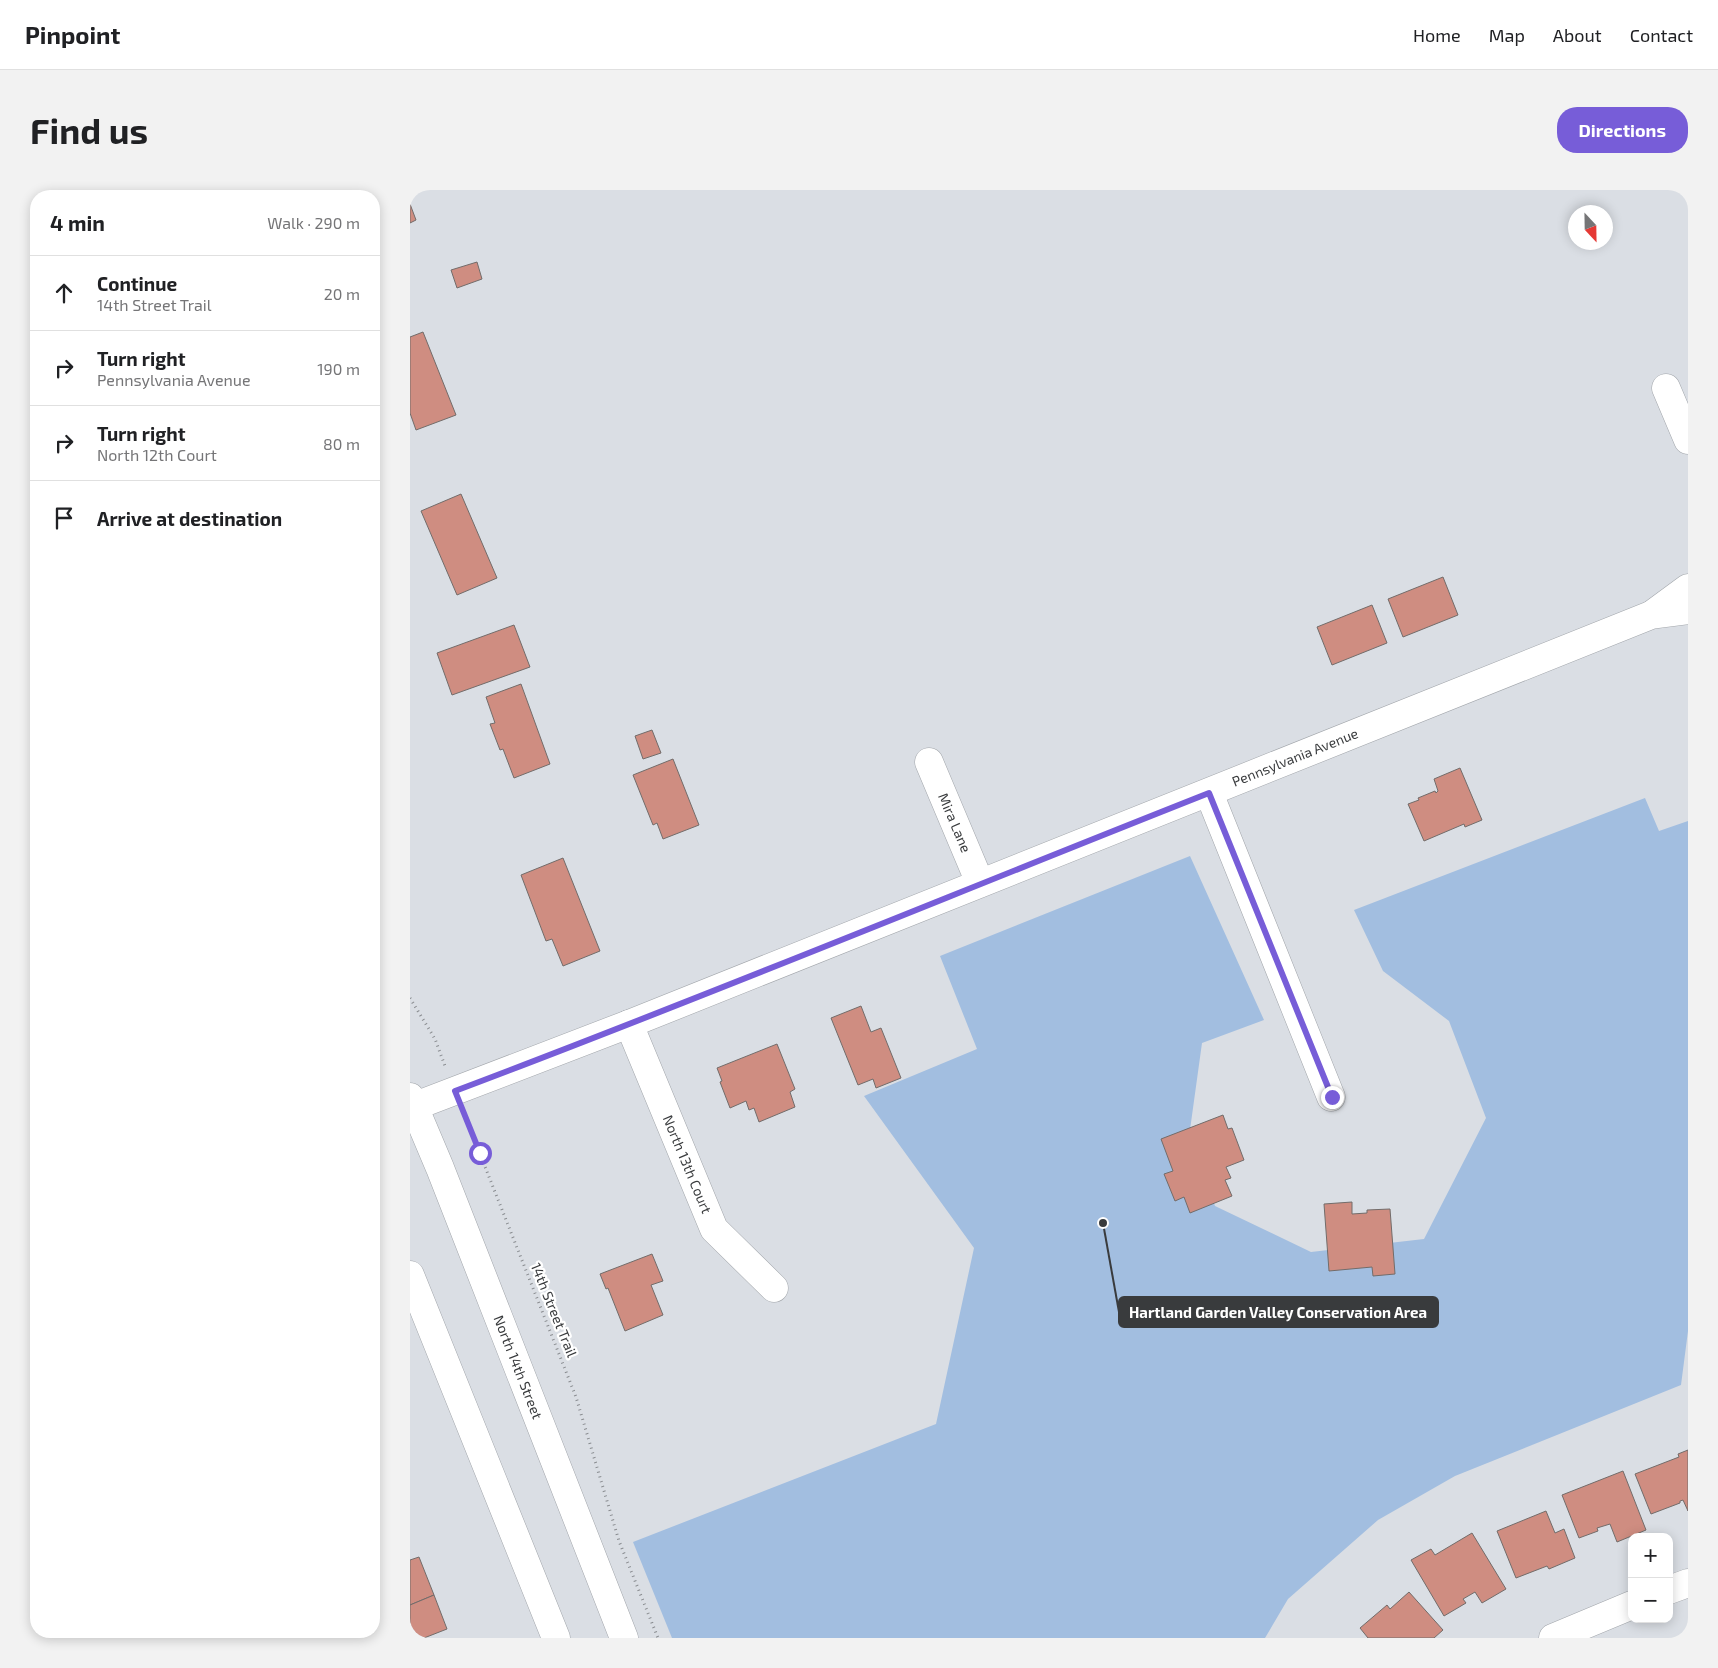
<!DOCTYPE html>
<html lang="en">
<head>
<meta charset="utf-8">
<style>
	body { margin:0; font-family:"Exo 2",sans-serif; background:#f2f2f2; color:#202124 }
	.controls { position:absolute; right:15px; bottom:15px; display:grid; overflow:hidden; border-radius:10px; box-shadow:0 2px 12px #0003 }
	.controls button { width:45px; height:45px; display:grid; place-items:center; padding:0; border:0; border-bottom:1px solid #e0e0e0; background:#fff; color:#202124; font:25px sans-serif }
	.compass { position:absolute; left:1158px; top:15px; width:45px; height:45px; border-radius:50%; background:#fff; box-shadow:0 2px 12px #0003; rotate:158deg }
	.stop { position:absolute; width:15px; height:15px; margin:-11px; border:4px solid #775dd8; border-radius:50%; background:#fff }
	.stop.end { background:#775dd8; border-color:#fff; box-shadow:0 1px 5px #0008 }
	.list { margin:0; padding:0; list-style:none }
	h2 { display:flex; justify-content:space-between; align-items:center; height:65px; margin:0; padding:0 20px; font-size:21px }
	h2 small { font-size:16px; font-weight:400; color:#757577 }
	.list li { display:grid; grid-template-columns:32px 1fr auto; gap:15px; align-items:center; box-sizing:border-box; height:75px; padding:0 20px; border-top:1px solid #e0e0e0 }
	.list b { display:block; font-size:19px; white-space:nowrap }
	.list p { margin:0; font-size:16px; white-space:nowrap; color:#757577 }
	.list em { font-size:16px; font-style:normal; color:#757577 }
	.icon { flex:none; width:28px; height:28px; fill:none; stroke:currentColor; stroke-width:2; stroke-linecap:round; stroke-linejoin:round }
	.map { position:relative; flex:none; width:1278px; height:1448px; overflow:hidden; border-radius:20px }
	header { display:flex; align-items:center; gap:30px; box-sizing:border-box; height:70px; padding:0 25px; background:#fff; border-bottom:1px solid #e0e0e0 }
	header strong { font-size:24px }
	nav { display:flex; gap:28px; margin-inline-start:auto; font-size:18px }
	.intro { display:flex; align-items:center; justify-content:space-between; box-sizing:border-box; height:120px; padding:0 30px }
	h1 { margin:0; font-size:35px }
	.button { padding:12px 22px; border-radius:20px; background:#775dd8; color:#fff; font-size:18px; font-weight:700 }
	main { display:flex; gap:30px; padding:0 30px }
	aside { flex:1; background:#fff; border-radius:20px; box-shadow:0 2px 12px #0003 }
	.map>svg:first-child { display:block }
	.green { fill:#a2bee0 }
	.building { fill:#cf8d81; stroke:#726c6a }
	.lines { fill:none; stroke-linecap:round; stroke-linejoin:round }
	.minor-casing { stroke:#a2a6ab; stroke-width:29 }
	.secondary-casing { stroke:#a2a6ab; stroke-width:29 }
	.path { stroke:#8a8d91; stroke-width:3; stroke-dasharray:1 4; stroke-linecap:butt }
	.minor { stroke:#fff; stroke-width:28 }
	.secondary { stroke:#fff; stroke-width:28 }
	.route { stroke:#775dd8; stroke-width:6 }
	.labels { text-anchor:middle; stroke-width:4.5; stroke-linejoin:round; paint-order:stroke }
	.street-label { font-size:14px; fill:#393b3d; stroke:#fff }
	.leader { fill:none; stroke:#393b3d; stroke-width:2 }
	.callout-dot { fill:#393b3d; stroke:#fff; stroke-width:2 }
	.callout { fill:#393b3d; stroke:#393b3d; stroke-width:2 }
	.callout-label { font-size:15px; text-anchor:middle; font-weight:bold; fill:#fff }
</style>
</head>
<body>
<header>
<strong>Pinpoint</strong>
<nav><a>Home</a><a>Map</a><a>About</a><a>Contact</a></nav>
</header>
<div class="intro"><h1>Find us</h1><a class="button">Directions</a></div>
<main>
<aside>
<h2>4 min<small>Walk · 290 m</small></h2>
<ul class="list">
<li><svg class="icon" aria-label="ahead" viewBox="0 0 24 24"><path d="M12 20V5M6 11l6-6 6 6"/></svg><div><b>Continue</b><p>14th Street Trail</p></div><em>20 m</em></li>
<li><svg class="icon" aria-label="right" viewBox="0 0 24 24"><path d="M7 20v-9h11M14 6l5 5-5 5"/></svg><div><b>Turn right</b><p>Pennsylvania Avenue</p></div><em>190 m</em></li>
<li><svg class="icon" aria-label="right" viewBox="0 0 24 24"><path d="M7 20v-9h11M14 6l5 5-5 5"/></svg><div><b>Turn right</b><p>North 12th Court</p></div><em>80 m</em></li>
<li><svg class="icon" aria-label="arrive" viewBox="0 0 24 24"><path d="M6 21V4h12l-3 4 3 4H6"/></svg><div><b>Arrive at destination</b></div></li>
</ul>
</aside>
<div class="map">
<svg width="1278" height="1448" viewBox="0 0 1278 1448">
	<rect width="100%" height="100%" fill="#dadee4"/>
	<!-- green -->
	<polygon class="green" points="1235,608 1249,641 1278,631 1278,1141 1271,1195 1045,1286 968,1330 878,1409 855,1448 262,1448 223,1352 526,1234 564,1058 454,906 567,859 530,766 780,666 854,830 792,853 779,947 805,1016 901,1062 1014,1049 1076,928 1039,831 973,781 944,720"/>
	<!-- building -->
	<g class="building">
		<polygon points="0,14 6,30 0,33"/>
		<polygon points="67,72 72,89 47,98 41,80"/>
		<polygon points="13,142 46,225 6,240 0,223 0,147"/>
		<polygon points="51,304 87,388 47,405 11,321"/>
		<polygon points="1033,387 1048,425 993,447 978,409"/>
		<polygon points="962,415 977,453 922,475 907,437"/>
		<polygon points="104,435 120,477 42,505 27,463"/>
		<polygon points="111,494 140,574 104,588 93,559 90,560 80,534 85,533 76,507"/>
		<polygon points="242,540 251,563 233,569 225,546"/>
		<polygon points="263,569 289,635 253,649 247,633 243,635 223,585"/>
		<polygon points="1050,578 1072,630 1055,637 1054,634 1014,651 998,614 1009,610 1008,608 1025,601 1026,603 1028,601 1024,589"/>
		<polygon points="153,668 190,761 153,776 142,749 136,751 111,685"/>
		<polygon points="451,816 461,842 471,838 491,888 466,898 463,889 448,895 421,828"/>
		<polygon points="367,854 385,899 380,902 385,917 349,932 344,918 339,920 336,911 320,918 310,892 312,891 307,878"/>
		<polygon points="813,925 818,939 822,938 834,970 816,977 821,988 815,990 822,1006 780,1023 774,1007 765,1011 754,984 763,981 751,949"/>
		<polygon points="942,1012 942,1024 957,1023 957,1020 980,1019 985,1084 963,1086 962,1077 919,1081 914,1014"/>
		<polygon points="242,1064 253,1091 241,1095 253,1125 215,1141 198,1098 196,1099 190,1084"/>
		<polygon points="1278,1260 1278,1321 1273,1310 1270,1311 1270,1313 1241,1324 1225,1284 1269,1267 1268,1264"/>
		<polygon points="1213,1281 1236,1340 1207,1352 1200,1334 1187,1338 1188,1341 1169,1348 1152,1305"/>
		<polygon points="1136,1321 1145,1343 1154,1339 1165,1368 1139,1379 1137,1376 1106,1388 1087,1341"/>
		<polygon points="1062,1343 1096,1399 1072,1413 1065,1402 1053,1409 1056,1413 1034,1426 1001,1370 1021,1359 1025,1365"/>
		<polygon points="9,1367 24,1405 0,1415 0,1370"/>
		<polygon points="999,1402 1033,1440 1024,1448 958,1448 950,1438 977,1415 980,1419"/>
		<polygon points="24,1405 37,1439 14,1448 0,1448 0,1415"/>
	</g>
	<g class="lines">
		<defs>
			<g id="minor">
				<polyline points="1256,198 1278,250"/>
				<polyline points="1244,423 1278,398"/>
				<path id="s1" d="M519,572L570,693"/>
				<polyline points="799,603 921,907"/>
				<path id="s2" d="M219,834L304,1039L364,1098"/>
				<path id="s3" d="M0,918L219,834L1241,425L1278,420"/>
				<polyline points="1259,1400 1278,1393"/>
				<polyline points="1143,1448 1222,1415"/>
			</g>
			<g id="secondary">
				<path id="s4" d="M0,907L30,978L214,1448"/>
				<polyline points="0,1085 146,1448"/>
			</g>
		</defs>
		<!-- minor casing -->
		<use href="#minor" class="minor-casing"/>
		<!-- secondary casing -->
		<use href="#secondary" class="secondary-casing"/>
		<!-- path -->
		<g class="path">
			<polyline points="0,808 25,849 35,876"/>
			<polyline points="55,926 166,1207 209,1351 248,1448"/>
		</g>
		<!-- minor -->
		<use href="#minor" class="minor"/>
		<!-- secondary -->
		<use href="#secondary" class="secondary"/>
	</g>
	<g class="lines">
		<!-- route -->
		<path class="route" d="M70,963L45,901C298,806 548,702 799,603L922,907"/>
	</g>
	<g class="labels">
		<!-- street labels -->
		<g class="street-label">
			<text dy="5" stroke="none"><textPath href="#s3" startOffset="952">Pennsylvania Avenue</textPath></text>
			<text dy="5" stroke="none"><textPath href="#s1" startOffset="66">Mira Lane</textPath></text>
			<text dy="5" stroke="none"><textPath href="#s2" startOffset="152">North 13th Court</textPath></text>
			<text transform="translate(144 1120) rotate(68)" y="5">14th Street Trail</text>
			<text dy="5" stroke="none"><textPath href="#s4" startOffset="291">North 14th Street</textPath></text>
		</g>
	</g>
	<!-- callouts -->
	<path class="leader" d="M693 1033L709 1122"/>
	<circle class="callout-dot" cx="693" cy="1033" r="5"/>
	<rect class="callout" x="709" y="1107" width="319" height="30" rx="5"/>
	<g class="callout-label">
		<text x="868" y="1128">Hartland Garden Valley Conservation Area</text>
	</g>
</svg>
<div class="controls">
<button>+</button>
<button>−</button>
</div>
<svg class="compass" viewBox="-18 -18 36 36"><path d="M0-13l5 13h-10z" fill="#e53935"/><path d="M0 13l5-13h-10z" fill="#757577"/></svg>
<div class="stop" style="left:70px;top:963px"></div>
<div class="stop end" style="left:922px;top:907px"></div>
</div>
</main>
</body>
</html>
